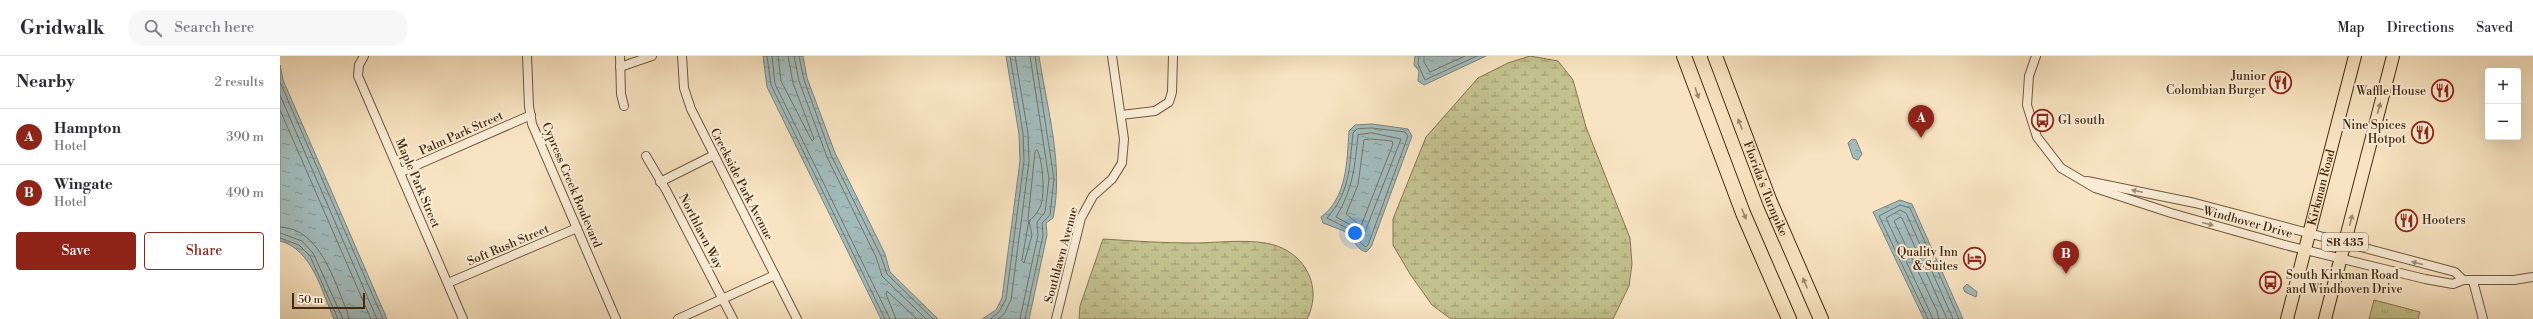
<!DOCTYPE html>
<html lang="en">
<head>
<meta charset="utf-8">
<style>
	body { margin:0; font-family:"Libre Bodoni",serif; background:#f7f7f7; color:#2b2b33 }
	.controls { position:absolute; right:12px; top:12px; display:grid; overflow:hidden; border-radius:4px; box-shadow:0 4px 16px #0002 }
	.controls button { width:36px; height:36px; display:grid; place-items:center; padding:0; border:0; border-bottom:1px solid #e1e1e2; background:#fff; color:#2b2b33; font:20px sans-serif }
	.scale { position:absolute; left:12px; bottom:10px; width:73px; box-sizing:border-box; padding-left:4px; border:2px solid #452a12; border-top:0; font-size:11px; line-height:14px; white-space:nowrap; color:#452a12; -webkit-text-stroke:3px #faedd7; paint-order:stroke }
	.you { position:absolute; left:1075px; top:177px; width:14px; height:14px; margin:-10px; border:3px solid #fff; border-radius:50%; background:#1a73e8; box-shadow:0 0 0 6px #1a73e833 }
	.badge { display:grid; place-items:center; width:26px; height:26px; border-radius:50%; background:#8f2418; color:#fff; font-size:13px; font-weight:700 }
	.pin { position:absolute; translate:-50% -33px; filter:drop-shadow(0 1px 2px #0008) }
	.pin::after { content:''; position:absolute; top:21px; width:14px; height:12px; background:inherit; clip-path:polygon(0 0,100% 0,50% 100%) }
	.list { margin:0; padding:0; list-style:none }
	h2 { display:flex; justify-content:space-between; align-items:center; height:52px; margin:0; padding:0 16px; font-size:17px }
	h2 small { font-size:13px; font-weight:400; color:#7c7c81 }
	.list li { display:grid; grid-template-columns:26px 1fr auto; gap:12px; align-items:center; box-sizing:border-box; height:56px; padding:0 16px; border-top:1px solid #e1e1e2 }
	.list b { display:block; font-size:15px; white-space:nowrap }
	.list p { margin:0; font-size:13px; white-space:nowrap; color:#7c7c81 }
	.list em { font-size:13px; font-style:normal; color:#7c7c81 }
	.actions { display:flex; gap:8px; padding:12px 16px }
	.actions a { flex:1; padding:9px 0; border:1px solid #8f2418; border-radius:4px; text-align:center; font-size:14px; color:#8f2418 }
	.actions .main { background:#8f2418; color:#fff }
	.icon { flex:none; width:22px; height:22px; fill:none; stroke:currentColor; stroke-width:2; stroke-linecap:round; stroke-linejoin:round }
	.map { position:relative; flex:none; width:2253px; height:263px; overflow:hidden }
	header { display:flex; align-items:center; gap:24px; box-sizing:border-box; height:56px; padding:0 20px; background:#fff; border-bottom:1px solid #e1e1e2 }
	header strong { font-size:19px }
	nav { display:flex; gap:22px; margin-inline-start:auto; font-size:14px }
	.search { width:280px; height:36px; background:#f7f7f7; display:flex; align-items:center; gap:10px; box-sizing:border-box; padding:0 14px; border-radius:22px; color:#7c7c81; font-size:15px }
	main { display:flex }
	aside { flex:1; background:#fff }
	.map>svg:first-child { display:block }
	.wetland { fill:url(#wetland-marsh); stroke:#847650 }
	.park { fill:url(#park-tufts); stroke:#847650 }
	.water { fill:url(#water-ripples); stroke:#7d8279 }
	.lines { fill:none; stroke-linecap:round; stroke-linejoin:round }
	.shore { stroke:#747368; stroke-width:1 }
	.minor-casing { stroke:#72583e; stroke-width:10 }
	.primary-casing { stroke:#452a12; stroke-width:14 }
	.motorway-casing { stroke:#452a12; stroke-width:16 }
	.minor { stroke:#faedd7; stroke-width:8 }
	.primary { stroke:#f8e4c2; stroke-width:12 }
	.motorway { stroke:#f8e4c2; stroke-width:14 }
	.oneway { fill:#9e876a }
	.oneway2 { fill:#a08c74 }
	.labels { text-anchor:middle; stroke-width:4; stroke-linejoin:round; paint-order:stroke }
	.shield { fill:#faedd7; stroke:#7b644d; stroke-width:1 }
	.shield-label { font-size:11px; font-weight:bold; fill:#452a12 }
	.poi-label { font-size:12px; fill:#452a12; stroke:#faedd7; text-anchor:end }
	.street-label { font-size:12px; fill:#452a12; stroke:#faedd7 }
</style>
</head>
<body>
<header>
<strong>Gridwalk</strong>
<div class="search"><svg class="icon" aria-label="search" viewBox="0 0 24 24"><circle cx="10" cy="10" r="6"/><path d="M15 15l6 6"/></svg>Search here</div>
<nav><a>Map</a><a>Directions</a><a>Saved</a></nav>
</header>
<main>
<aside>
<h2>Nearby<small>2 results</small></h2>
<ul class="list">
<li><span class="badge">A</span><div><b>Hampton</b><p>Hotel</p></div><em>390 m</em></li>
<li><span class="badge">B</span><div><b>Wingate</b><p>Hotel</p></div><em>490 m</em></li>
</ul>
<div class="actions"><a class="main">Save</a><a>Share</a></div>
</aside>
<div class="map">
<svg width="2253" height="263" viewBox="0 0 2253 263">
	<defs>
		<pattern id="wetland-marsh" width="20" height="14" patternUnits="userSpaceOnUse"><rect width="20" height="14" fill="#c3c28f"/><path d="M1 5h8M5 5V1M11 12h8M15 12V8" fill="none" stroke="#a09e73"/></pattern>
		<pattern id="park-tufts" width="24" height="20" patternUnits="userSpaceOnUse"><rect width="24" height="20" fill="#c3c28f"/><path d="M3 7l-1-3M5 7V3M7 7l1-3M15 17l-1-3M17 17v-4M19 17l1-3" fill="none" stroke="#a09e73"/></pattern>
		<pattern id="water-ripples" width="26" height="14" patternUnits="userSpaceOnUse"><rect width="26" height="14" fill="#a2bcbd"/><path d="M2 4q2-2 4 0t4 0M15 11q2-2 4 0t4 0" fill="none" stroke="#869998"/></pattern>
	</defs>
	<rect width="100%" height="100%" fill="#f8e4c2"/>
	<filter id="stains"><feTurbulence type="fractalNoise" baseFrequency=".005" numOctaves="4"/><feColorMatrix values="0 0 0 0 .2 0 0 0 0 .09 0 0 0 0 .02 0 0 0 .5 -.17"/></filter>
	<radialGradient id="worn" r=".72"><stop offset=".6" stop-color="#630" stop-opacity="0"/><stop offset="1" stop-color="#630" stop-opacity=".3"/></radialGradient>
	<!-- wetland -->
	<g class="wetland">
		<polygon points="1250,0 1278,5 1293,24 1306,71 1350,182 1352,208 1349,230 1333,263 1171,263 1152,249 1130,218 1113,189 1113,163 1146,81 1198,22 1228,7"/>
		<path d="M823,183C853,185 884,187 914,187C938,187 980,181 1002,192C1030,205 1041,236 1027,263H799L800,250Z"/>
	</g>
	<!-- park -->
	<polygon class="park" points="2094,244 2140,256 2138,263 2089,263"/>
	<!-- water -->
	<g class="water">
		<polygon points="483,0 523,0 527,22 555,97 605,198 610,216 658,263 601,263 487,31"/>
		<path d="M726,0H759C767,53 784,109 773,162L766,167L767,179L749,263H702L716,254L722,242L740,105L739,78Z"/>
		<polygon points="1135,0 1206,0 1144,29 1138,25 1139,15 1134,9"/>
		<path d="M0,9L3,24L107,263H54C42,236 32,193 0,185Z"/>
		<path d="M1092,68L1128,73L1132,80L1091,191L1086,196L1081,194L1064,175L1043,167L1041,161C1067,142 1067,105 1069,75L1075,69Z"/>
		<polygon points="1572,83 1576,84 1582,98 1578,104 1573,102 1568,87"/>
		<polygon points="1620,144 1632,148 1683,263 1644,263 1593,156"/>
		<polygon points="1687,228 1697,236 1696,241 1685,236 1683,232"/>
	</g>
	<g class="lines">
		<!-- shore -->
		<g class="shore">
			<polyline points="487,0 491,29 605,263"/>
			<polyline points="492,0 495,28 610,263"/>
			<polyline points="498,0 501,25 532,85 534,83 513,27 508,0"/>
			<polyline points="514,0 519,25 547,101 596,201 602,220 646,263"/>
			<polyline points="519,0 524,24 551,99 601,200 607,218 653,263"/>
			<polyline points="1139,0 1138,8 1145,24 1197,0"/>
			<polyline points="1144,0 1144,6 1150,16 1185,0"/>
			<polyline points="0,26 103,263"/>
			<polyline points="0,39 97,263"/>
			<polyline points="0,54 91,263"/>
			<path d="M1092,72L1125,76L1128,80L1088,189L1085,191L1067,172L1047,162C1071,134 1069,112 1073,77L1077,73Z"/>
			<path d="M1092,77L1121,83L1083,181L1069,168L1056,161C1073,133 1075,110 1078,79Z"/>
			<polygon points="1091,83 1112,85 1113,88 1081,170 1066,158 1078,129 1084,84"/>
			<path d="M757,94C763,102 766,144 759,153C757,157 752,163 749,165L748,163L755,96Z"/>
			<polygon points="749,165 752,179 744,207 742,205"/>
			<path d="M0,171C40,172 54,225 67,255L69,263"/>
			<polyline points="0,177 22,185 33,197 63,263"/>
			<polyline points="0,182 19,189 30,200 58,263"/>
			<polyline points="616,263 606,238 607,235 637,263"/>
			<polyline points="710,263 719,256 726,243 744,105 743,77 730,0"/>
			<polyline points="718,263 724,258 731,244 749,105 748,77 735,0"/>
			<polyline points="740,263 758,179 757,166 765,156 769,123 750,0"/>
			<polyline points="745,263 763,179 762,167 770,159 774,123 755,0"/>
			<polyline points="1648,263 1599,160 1620,149 1630,152 1679,263"/>
			<polyline points="1653,263 1606,162 1620,154 1626,157 1673,263"/>
			<polyline points="1659,263 1657,255 1614,165 1620,161 1622,162 1667,263"/>
		</g>
		<defs>
			<g id="minor">
				<polyline points="84,0 79,9 78,20 183,263"/>
				<polyline points="247,0 249,50 252,68 336,263"/>
				<polyline points="340,0 341,38 344,50"/>
				<polyline points="402,0 404,32 411,53 517,263"/>
				<polyline points="1756,0 1749,20 1747,49 1757,81 1781,112 1815,132 1891,157 2005,189 2145,223 2173,228 2183,224 2234,224 2253,221"/>
				<polyline points="340,11 372,0"/>
				<polyline points="841,59 875,55 889,46 892,36 893,0"/>
				<polyline points="366,100 386,134 453,263"/>
				<polyline points="121,116 251,59"/>
				<polyline points="1807,125 1915,147 2175,216 2183,224"/>
				<polyline points="380,126 434,99"/>
				<polyline points="2193,225 2203,263"/>
				<polyline points="168,227 297,172"/>
				<polyline points="398,263 495,219"/>
				<polyline points="776,263 801,162 813,140 832,123 842,107 844,83 832,0"/>
			</g>
			<g id="primary">
				<path id="s1" d="M2007,263L2075,0"/>
				<polyline points="2045,263 2113,0"/>
			</g>
			<g id="motorway">
				<polyline points="1404,0 1463,157 1509,263"/>
				<path id="s2" d="M1435,0L1490,146L1541,263"/>
			</g>
		</defs>
		<!-- minor casing -->
		<use href="#minor" class="minor-casing"/>
		<!-- primary casing -->
		<use href="#primary" class="primary-casing"/>
		<!-- motorway casing -->
		<use href="#motorway" class="motorway-casing"/>
		<!-- minor -->
		<use href="#minor" class="minor"/>
		<!-- primary -->
		<use href="#primary" class="primary"/>
		<!-- motorway -->
		<use href="#motorway" class="motorway"/>
	</g>
	<!-- one-way arrows -->
	<defs><path id="oneway-solid" d="M-6-.8H1V-3.2L6.5 0L1 3.2V.8H-6Z"/></defs>
	<g class="oneway">
		<use href="#oneway-solid" transform="translate(1417 37) rotate(71)"/>
		<use href="#oneway-solid" transform="translate(2099 52) rotate(-75)"/>
		<use href="#oneway-solid" transform="translate(1460 68) rotate(-111)"/>
		<use href="#oneway-solid" transform="translate(1464 158) rotate(68)"/>
		<use href="#oneway-solid" transform="translate(2071 164) rotate(-76)"/>
		<use href="#oneway-solid" transform="translate(1525 227) rotate(-113)"/>
	</g>
	<g class="oneway2">
		<use href="#oneway-solid" transform="translate(1857 135) rotate(-168)"/>
		<use href="#oneway-solid" transform="translate(1928 168) rotate(15)"/>
		<use href="#oneway-solid" transform="translate(2137 207) rotate(-166)"/>
	</g>
	<!-- icons -->
	<defs>
		<symbol id="restaurant-ring" viewBox="-11 -11 22 22"><circle r="9.5" fill="#faedd7" stroke="#8f2418" stroke-width="1.5"/><path d="M-5-6h1v4h1v-4h1v4h1v-4h1v5L-1.5 .5V6h-2V.5L-5-1ZM5-6V6H3V1.5H1.5Q1.5-4 5-6Z" fill="#8f2418"/></symbol>
		<symbol id="bus-ring" viewBox="-11 -11 22 22"><circle r="9.5" fill="#faedd7" stroke="#8f2418" stroke-width="1.5"/><path d="M-5-6H5V4H4V6H2V4H-2V6H-4V4H-5ZM-3.5-4V0h7V-4ZM-3.5 1.2v1.5H-2V1.2ZM2 1.2v1.5H3.5V1.2Z" fill="#8f2418"/></symbol>
		<symbol id="hotel-ring" viewBox="-11 -11 22 22"><circle r="9.5" fill="#faedd7" stroke="#8f2418" stroke-width="1.5"/><path d="M-6-4.5h1.5V1H6V5H4.5V3h-9V5H-6ZM-4 0a1.8 1.8 0 1 1 3.6 0ZM.5 0V-2.5h3Q6-2.5 6 0Z" fill="#8f2418"/></symbol>
	</defs>
	<g fill-rule="evenodd">
		<use href="#restaurant-ring" x="1988" y="14" width="25" height="25"/>
		<use href="#restaurant-ring" x="2150" y="22" width="25" height="25"/>
		<use href="#bus-ring" x="1750" y="52" width="25" height="25"/>
		<use href="#restaurant-ring" x="2130" y="64" width="25" height="25"/>
		<use href="#restaurant-ring" x="2114" y="152" width="25" height="25"/>
		<use href="#hotel-ring" x="1682" y="190" width="25" height="25"/>
		<use href="#bus-ring" x="1978" y="214" width="25" height="25"/>
	</g>
	<g class="labels">
		<!-- shield labels -->
		<rect class="shield" x="2042" y="177" width="46" height="18" rx="3"/>
		<g class="shield-label">
			<text x="2065" y="190">SR 435</text>
		</g>
		<!-- poi labels -->
		<g class="poi-label">
			<text x="1986" y="24">Junior<tspan x="1986" dy="14">Colombian Burger</tspan></text>
			<text x="2146" y="39">Waffle House</text>
			<text x="1778" y="68" text-anchor="start">G1 south</text>
			<text x="2126" y="73">Nine Spices<tspan x="2126" dy="14">Hotpot</tspan></text>
			<text x="2142" y="168" text-anchor="start">Hooters</text>
			<text x="1678" y="200">Quality Inn<tspan x="1678" dy="14">&amp; Suites</tspan></text>
			<text x="2006" y="223" text-anchor="start">South Kirkman Road<tspan x="2006" dy="14">and Windhoven Drive</tspan></text>
		</g>
		<!-- street labels -->
		<g class="street-label">
			<text transform="translate(181 77) rotate(-24)" y="4">Palm Park Street</text>
			<text transform="translate(138 127) rotate(67)" y="4">Maple Park Street</text>
			<text transform="translate(462 128) rotate(63)" y="4">Creekside Park Avenue</text>
			<text transform="translate(292 129) rotate(67)" y="4">Cypress Creek Boulevard</text>
			<text dy="4" stroke="none"><textPath href="#s1" startOffset="136">Kirkman Road</textPath></text>
			<text dy="4" stroke="none"><textPath href="#s2" startOffset="142">Florida's Turnpike</textPath></text>
			<text transform="translate(1968 166) rotate(15)" y="4">Windhover Drive</text>
			<text transform="translate(421 175) rotate(63)" y="4">Northlawn Way</text>
			<text transform="translate(228 189) rotate(-23)" y="4">Soft Rush Street</text>
			<text transform="translate(781 199) rotate(-75)" y="4">Southlawn Avenue</text>
		</g>
	</g>
	<rect width="100%" height="100%" filter="url(#stains)"/>
	<rect width="100%" height="100%" fill="url(#worn)"/>
</svg>
<div class="controls">
<button>+</button>
<button>−</button>
</div>
<div class="scale">50 m</div>
<div class="you"></div>
<div class="pin badge" style="left:1641px;top:82px">A</div>
<div class="pin badge" style="left:1786px;top:218px">B</div>
</div>
</main>
</body>
</html>
